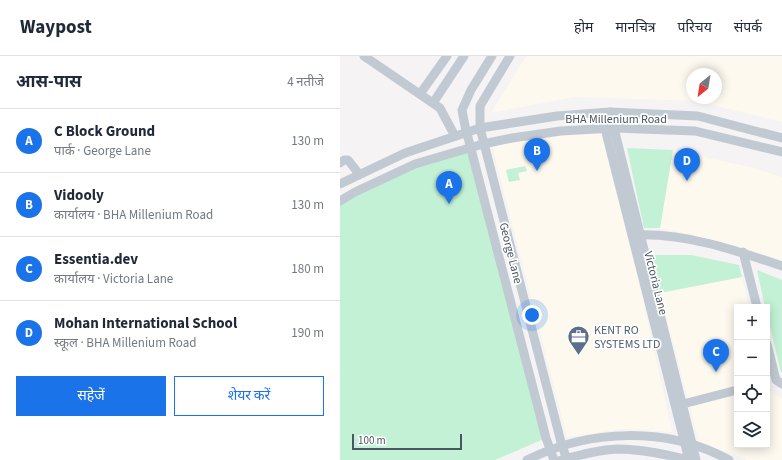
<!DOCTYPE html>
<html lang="hi">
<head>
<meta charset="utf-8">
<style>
	body { margin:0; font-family:"Source Sans 3","Noto Sans Devanagari",sans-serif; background:#f6f6f7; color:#1f2937 }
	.controls { position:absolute; right:12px; bottom:12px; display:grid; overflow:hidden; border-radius:0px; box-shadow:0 2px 10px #0003 }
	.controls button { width:36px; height:36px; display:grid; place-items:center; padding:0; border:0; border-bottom:1px solid #e0e1e3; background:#fff; color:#1f2937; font:20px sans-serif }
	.compass { position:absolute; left:346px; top:12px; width:36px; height:36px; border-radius:50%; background:#fff; box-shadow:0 2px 10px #0003; rotate:210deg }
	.scale { position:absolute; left:12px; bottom:10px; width:110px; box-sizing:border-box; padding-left:4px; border:2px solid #4a5661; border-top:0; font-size:11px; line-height:14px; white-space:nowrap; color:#4a5661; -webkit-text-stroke:3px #fff; paint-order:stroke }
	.you { position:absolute; left:192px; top:259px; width:14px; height:14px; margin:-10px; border:3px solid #fff; border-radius:50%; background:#1a73e8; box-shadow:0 0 0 6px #1a73e833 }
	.badge { display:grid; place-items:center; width:26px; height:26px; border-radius:50%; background:#1a73e8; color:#fff; font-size:13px; font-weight:700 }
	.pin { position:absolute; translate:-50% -33px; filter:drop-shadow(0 1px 2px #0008) }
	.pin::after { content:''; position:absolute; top:21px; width:14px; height:12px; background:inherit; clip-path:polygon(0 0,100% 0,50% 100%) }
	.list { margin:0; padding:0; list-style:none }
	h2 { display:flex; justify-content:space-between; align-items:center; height:52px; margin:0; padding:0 16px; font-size:17px }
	h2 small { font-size:13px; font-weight:400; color:#747a83 }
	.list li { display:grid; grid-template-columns:26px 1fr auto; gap:12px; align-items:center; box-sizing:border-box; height:64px; padding:0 16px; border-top:1px solid #e0e1e3 }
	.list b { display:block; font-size:15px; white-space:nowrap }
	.list p { margin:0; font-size:13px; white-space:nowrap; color:#747a83 }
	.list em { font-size:13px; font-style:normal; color:#747a83 }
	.actions { display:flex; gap:8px; padding:12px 16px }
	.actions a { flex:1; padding:9px 0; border:1px solid #1a73e8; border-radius:0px; text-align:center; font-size:14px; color:#1a73e8 }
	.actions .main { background:#1a73e8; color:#fff }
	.icon { flex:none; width:22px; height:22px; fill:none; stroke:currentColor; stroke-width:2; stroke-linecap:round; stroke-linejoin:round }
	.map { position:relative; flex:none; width:442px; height:404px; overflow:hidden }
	header { display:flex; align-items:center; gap:24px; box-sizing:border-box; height:56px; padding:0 20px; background:#fff; border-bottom:1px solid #e0e1e3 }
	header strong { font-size:19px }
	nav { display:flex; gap:22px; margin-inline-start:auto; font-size:14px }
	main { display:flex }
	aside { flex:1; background:#fff }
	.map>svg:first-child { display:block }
	.commercial { fill:#fdf9ef; fill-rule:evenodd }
	.green { fill:#c3f1d5 }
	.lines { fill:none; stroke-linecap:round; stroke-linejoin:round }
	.minor { stroke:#c1cad2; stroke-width:9 }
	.labels { text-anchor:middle; stroke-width:3.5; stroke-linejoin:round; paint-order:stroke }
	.street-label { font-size:12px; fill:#4a5661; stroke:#fff }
	.service-label { font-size:12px; fill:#4e5e75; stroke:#fff; text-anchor:start }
</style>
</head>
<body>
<header>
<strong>Waypost</strong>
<nav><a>होम</a><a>मानचित्र</a><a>परिचय</a><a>संपर्क</a></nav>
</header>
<main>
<aside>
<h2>आस-पास<small>4 नतीजे</small></h2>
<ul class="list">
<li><span class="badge">A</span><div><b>C Block Ground</b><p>पार्क · George Lane</p></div><em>130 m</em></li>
<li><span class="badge">B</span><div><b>Vidooly</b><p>कार्यालय · BHA Millenium Road</p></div><em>130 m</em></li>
<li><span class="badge">C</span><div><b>Essentia.dev</b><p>कार्यालय · Victoria Lane</p></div><em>180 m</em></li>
<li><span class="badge">D</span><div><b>Mohan International School</b><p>स्कूल · BHA Millenium Road</p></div><em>190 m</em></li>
</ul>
<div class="actions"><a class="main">सहेजें</a><a>शेयर करें</a></div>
</aside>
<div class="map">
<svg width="442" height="404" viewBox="0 0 442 404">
	<rect width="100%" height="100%" fill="#f5f3f3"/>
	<!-- commercial -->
	<g class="commercial">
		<path d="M186,0H442V66L356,45L234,41L151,57ZM352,18H376V42H352Z"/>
		<polygon points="260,73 267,80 332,376 283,373 227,381 151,86"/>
		<polygon points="333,94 414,112 442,121 442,205 407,193 320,172"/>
		<polygon points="402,221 409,251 397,251 397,389 427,389 427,327 429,335 442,343 442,404 407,404 359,386 320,237"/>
	</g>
	<!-- green -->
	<g class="green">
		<polygon points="131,91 206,382 155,404 0,404 0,145 66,113"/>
		<polygon points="287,92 333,94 320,172 304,172"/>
		<polygon points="185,110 187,115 178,117 180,124 169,126 166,114"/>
		<polygon points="311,199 351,199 399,209 402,221 320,237"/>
		<polygon points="417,214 442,224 442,317 441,316 427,258 427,251 425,251"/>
	</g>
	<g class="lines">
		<!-- minor -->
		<g class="minor">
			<polyline points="24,0 100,52 115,80"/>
			<polyline points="152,0 131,34 122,54 125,70 206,382 214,404"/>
			<polyline points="170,0 140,50 140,72 222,390 227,403"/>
			<polyline points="80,38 107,0"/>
			<polyline points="93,47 124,0"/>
			<polyline points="270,56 356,404"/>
			<polyline points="261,57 349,404"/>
			<polyline points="0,107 4,104 8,104 19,118"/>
			<polyline points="0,128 65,97 140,72 217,60 270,56 358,60 442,82"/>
			<polyline points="0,145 15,136 75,108 143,88 172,82 221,75 274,72 355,75 442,96"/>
			<path d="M296,179C345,177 395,194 442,210"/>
			<polyline points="403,196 417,251"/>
			<polyline points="427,288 436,324 442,328"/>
			<polyline points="343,348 397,334"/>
			<path d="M187,404C249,373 327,370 389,404"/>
			<path d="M221,404C239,399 258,394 277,393C301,393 325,398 348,404"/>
		</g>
	</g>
	<!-- icons -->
	<defs>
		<symbol id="office-pin" viewBox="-11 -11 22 30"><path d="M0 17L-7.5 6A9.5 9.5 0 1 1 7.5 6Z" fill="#5c6f8a" stroke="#fff"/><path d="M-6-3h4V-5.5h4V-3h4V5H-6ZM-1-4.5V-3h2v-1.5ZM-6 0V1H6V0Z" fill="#fff"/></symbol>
	</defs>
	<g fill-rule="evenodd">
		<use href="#office-pin" x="226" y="268" width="25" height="34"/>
	</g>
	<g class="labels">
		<!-- street labels -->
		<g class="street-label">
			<text x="276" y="67">BHA Millenium Road</text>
			<text transform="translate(171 197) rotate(76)" y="4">George Lane</text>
			<text transform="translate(316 227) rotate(76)" y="4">Victoria Lane</text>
		</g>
		<!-- service labels -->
		<g class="service-label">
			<text x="254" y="278">KENT RO<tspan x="254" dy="14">SYSTEMS LTD</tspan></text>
		</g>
	</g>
</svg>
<div class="controls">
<button>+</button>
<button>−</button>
<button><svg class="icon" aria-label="locate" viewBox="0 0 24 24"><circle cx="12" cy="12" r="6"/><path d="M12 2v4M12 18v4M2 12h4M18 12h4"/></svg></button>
<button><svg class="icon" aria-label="layers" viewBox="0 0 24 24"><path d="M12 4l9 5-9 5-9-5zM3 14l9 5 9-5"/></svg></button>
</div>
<svg class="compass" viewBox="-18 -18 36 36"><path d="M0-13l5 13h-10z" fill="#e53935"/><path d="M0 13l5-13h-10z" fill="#747a83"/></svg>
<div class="scale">100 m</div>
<div class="you"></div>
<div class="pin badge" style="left:109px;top:148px">A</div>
<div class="pin badge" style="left:197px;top:115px">B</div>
<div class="pin badge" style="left:376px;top:316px">C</div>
<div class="pin badge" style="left:347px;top:125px">D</div>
</div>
</main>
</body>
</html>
